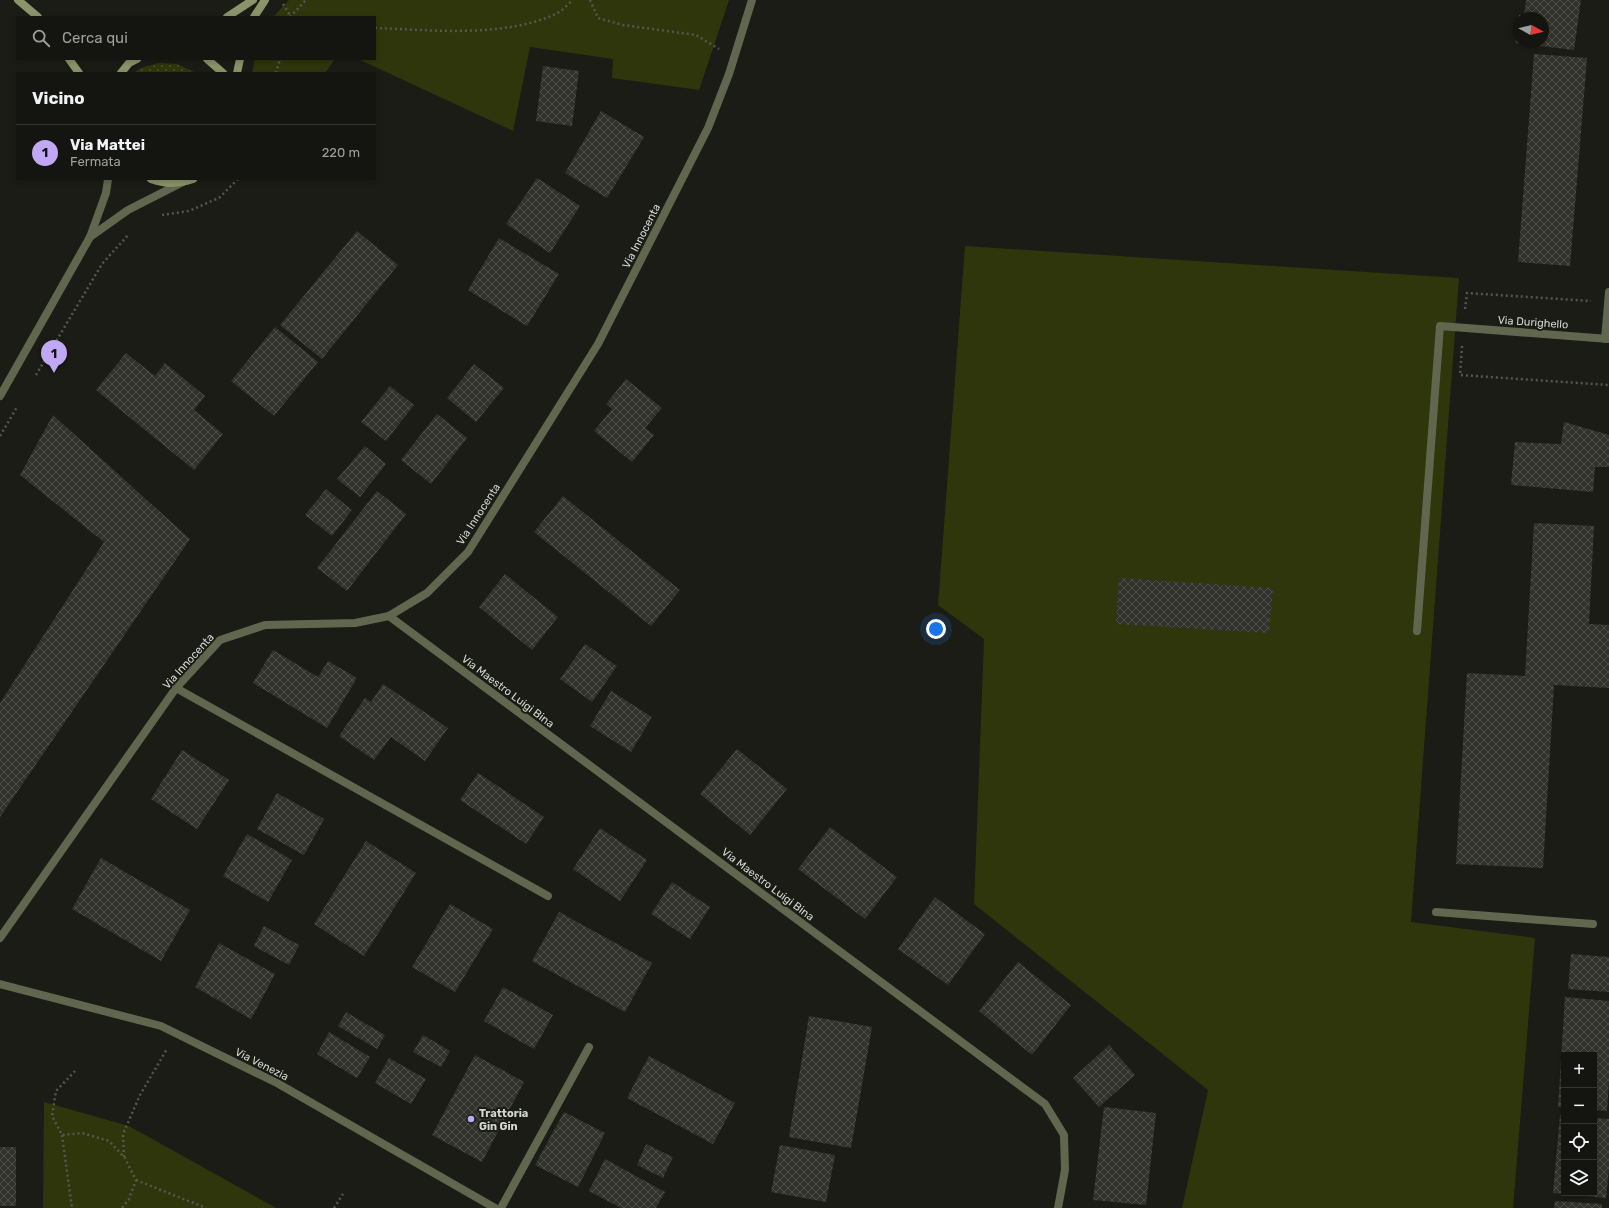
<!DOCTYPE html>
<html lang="it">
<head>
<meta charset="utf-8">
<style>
	body { margin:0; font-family:Rubik,sans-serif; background:#1d1e19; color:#f1f3f6 }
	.controls { position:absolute; right:12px; bottom:12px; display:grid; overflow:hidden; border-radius:0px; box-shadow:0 2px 6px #0003 }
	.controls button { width:36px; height:36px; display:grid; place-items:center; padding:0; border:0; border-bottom:1px solid #333430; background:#141510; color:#f1f3f6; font:20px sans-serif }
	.compass { position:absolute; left:1513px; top:12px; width:36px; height:36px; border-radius:50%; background:#141510; box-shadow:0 2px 6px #0003; rotate:98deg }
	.you { position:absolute; left:936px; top:629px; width:14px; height:14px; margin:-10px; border:3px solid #fff; border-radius:50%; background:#1a73e8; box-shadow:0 0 0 6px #1a73e833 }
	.badge { display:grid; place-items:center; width:26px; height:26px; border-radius:50%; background:#c0a8f4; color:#111; font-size:13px; font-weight:700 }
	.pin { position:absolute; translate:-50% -33px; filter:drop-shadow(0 1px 2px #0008) }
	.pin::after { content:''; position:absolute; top:21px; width:14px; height:12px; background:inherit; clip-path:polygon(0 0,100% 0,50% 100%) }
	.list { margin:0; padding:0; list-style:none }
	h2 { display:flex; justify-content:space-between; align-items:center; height:52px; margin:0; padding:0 16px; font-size:17px }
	h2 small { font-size:13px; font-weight:400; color:#9d9f9f }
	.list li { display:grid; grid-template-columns:26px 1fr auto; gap:12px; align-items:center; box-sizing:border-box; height:56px; padding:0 16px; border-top:1px solid #333430 }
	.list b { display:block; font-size:15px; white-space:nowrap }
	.list p { margin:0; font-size:13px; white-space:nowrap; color:#9d9f9f }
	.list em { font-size:13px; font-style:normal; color:#9d9f9f }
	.icon { flex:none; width:22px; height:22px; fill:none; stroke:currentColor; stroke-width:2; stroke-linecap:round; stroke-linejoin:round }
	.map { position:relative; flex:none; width:1609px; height:1208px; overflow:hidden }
	.search { position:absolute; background:#141510; box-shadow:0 2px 6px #0003; left:16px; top:16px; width:360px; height:44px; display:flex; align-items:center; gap:10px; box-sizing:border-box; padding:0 14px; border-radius:0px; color:#9d9f9f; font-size:15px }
	.panel { position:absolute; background:#141510; box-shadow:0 2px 6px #0003; left:16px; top:72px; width:360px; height:108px; border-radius:0px }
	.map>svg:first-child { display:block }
	.grass { fill:url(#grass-dots) }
	.park { fill:#2f360c }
	.building { fill:url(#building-cross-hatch) }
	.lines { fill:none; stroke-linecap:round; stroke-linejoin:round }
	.path { stroke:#555750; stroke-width:2.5; stroke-dasharray:2 3; stroke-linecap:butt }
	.lane { stroke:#61674e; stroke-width:8 }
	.street { stroke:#61674e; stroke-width:8 }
	.secondary { stroke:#8a936a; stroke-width:8 }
	.poi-dot { fill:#c0a8f4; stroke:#1a1c15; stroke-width:1.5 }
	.labels { text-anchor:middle; stroke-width:4; stroke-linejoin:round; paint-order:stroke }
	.street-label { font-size:11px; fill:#d4d6d1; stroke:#1a1c15 }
	.poi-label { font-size:11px; font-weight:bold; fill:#d4d6d1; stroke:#1a1c15; text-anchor:start }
</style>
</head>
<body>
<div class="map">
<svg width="1609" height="1208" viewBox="0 0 1609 1208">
	<defs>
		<pattern id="grass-dots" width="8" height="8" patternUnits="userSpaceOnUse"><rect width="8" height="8" fill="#2f360c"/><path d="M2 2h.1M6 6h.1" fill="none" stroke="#4c522e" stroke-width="1.8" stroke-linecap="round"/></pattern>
		<pattern id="building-cross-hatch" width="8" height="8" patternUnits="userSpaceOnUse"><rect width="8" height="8" fill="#30322b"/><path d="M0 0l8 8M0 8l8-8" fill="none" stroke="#4d4f49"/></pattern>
	</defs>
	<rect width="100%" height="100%" fill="#1a1c15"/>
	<!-- grass -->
	<polygon class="grass" points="158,63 177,64 196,73 133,73 141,68"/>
	<!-- park -->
	<g class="park">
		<polygon points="289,0 729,0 699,90 612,78 613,59 530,47 513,131 358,59 375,59 375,17 273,17"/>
		<polygon points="255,59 335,59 325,73 252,73"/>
		<polygon points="965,246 1459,278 1411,922 1535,938 1513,1208 1182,1208 1208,1090 974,904 984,639 938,605"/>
		<polygon points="44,1102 129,1126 276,1208 43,1208"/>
	</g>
	<!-- building -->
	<g class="building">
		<polygon points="1526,0 1581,0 1574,50 1515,43 1518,18 1519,42 1543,42 1543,18 1518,18 1519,15 1524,15"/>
		<polygon points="1534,54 1587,58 1570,266 1518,262"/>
		<polygon points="543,66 579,71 572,126 536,121"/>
		<polygon points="601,111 644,137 607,198 565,173"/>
		<polygon points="537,178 580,206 550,253 506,224"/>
		<polygon points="357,231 398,265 322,359 280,325"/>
		<polygon points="499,238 559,274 527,326 468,290"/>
		<polygon points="275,327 318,362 274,416 231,381"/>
		<polygon points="126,353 155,376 165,363 205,396 194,410 223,434 194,470 96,390"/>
		<polygon points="474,364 504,388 476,422 447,398"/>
		<polygon points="626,379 662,408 645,428 654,435 632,462 594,431 612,409 606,404"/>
		<polygon points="390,386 414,405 386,441 361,422"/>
		<polygon points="437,414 467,438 431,484 401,460"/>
		<polygon points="53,415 190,539 0,817 0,703 104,542 20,475"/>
		<polygon points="1564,422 1609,435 1609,467 1595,467 1593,492 1511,485 1515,442 1561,444"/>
		<polygon points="365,446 386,464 360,497 337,479"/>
		<polygon points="326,489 352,510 332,536 305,515"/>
		<polygon points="377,491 406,514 347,591 317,568"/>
		<polygon points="563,496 680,590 651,626 534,532"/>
		<polygon points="1534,523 1594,526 1589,624 1609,625 1609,688 1554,685 1543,868 1456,864 1467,673 1525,676"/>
		<polygon points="505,574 558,617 532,650 479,607"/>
		<polygon points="1119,578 1273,588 1269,633 1116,624"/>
		<polygon points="585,644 617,666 592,702 560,679"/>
		<polygon points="273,650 318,677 328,661 357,678 327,728 253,683"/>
		<polygon points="383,684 448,728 425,761 391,737 374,760 339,736 365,698 371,702"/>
		<polygon points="611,691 652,717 631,752 590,726"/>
		<polygon points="737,749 787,789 750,835 700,794"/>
		<polygon points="182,750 229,780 197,829 151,799"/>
		<polygon points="478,773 544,817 526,844 460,800"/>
		<polygon points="277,793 324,819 304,855 257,829"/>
		<polygon points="830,827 897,877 865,919 798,869"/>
		<polygon points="600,828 647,860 620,901 573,869"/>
		<polygon points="247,834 292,860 268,902 223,876"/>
		<polygon points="366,841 416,873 364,956 314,924"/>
		<polygon points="101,858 190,910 161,961 72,909"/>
		<polygon points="672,882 710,907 690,939 651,914"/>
		<polygon points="935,897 985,934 948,985 898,949"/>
		<polygon points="450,904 493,929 455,992 412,967"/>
		<polygon points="559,912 652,963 625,1012 532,961"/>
		<polygon points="264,926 299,945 289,965 254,946"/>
		<polygon points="219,943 275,974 251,1019 195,987"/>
		<polygon points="1571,954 1609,957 1609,992 1568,989"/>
		<polygon points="1018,962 1071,1005 1032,1055 979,1011"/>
		<polygon points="503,987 553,1015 534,1049 484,1021"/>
		<polygon points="1565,997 1609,1001 1609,1080 1607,1111 1594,1110 1594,1055 1564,1055 1564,1108 1558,1107"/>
		<polygon points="346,1012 385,1035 377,1049 338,1026"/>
		<polygon points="809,1016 872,1027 851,1148 789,1137"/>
		<polygon points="329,1032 370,1057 357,1078 317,1054"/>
		<polygon points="423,1035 450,1051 441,1067 413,1052"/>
		<polygon points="1109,1045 1135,1075 1099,1107 1073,1078"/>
		<polygon points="475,1055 524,1082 482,1162 432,1135"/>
		<polygon points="649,1056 735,1103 713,1144 627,1098"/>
		<polygon points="389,1058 426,1079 411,1104 375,1083"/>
		<polygon points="1104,1107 1156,1113 1146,1205 1093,1200"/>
		<polygon points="564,1112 605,1133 578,1187 535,1165"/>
		<polygon points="1560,1115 1564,1115 1564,1194 1553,1193"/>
		<polygon points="1594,1118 1609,1119 1609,1169 1606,1198 1566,1194 1594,1193"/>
		<polygon points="646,1144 673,1157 663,1178 637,1165"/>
		<polygon points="780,1145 835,1155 826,1202 771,1192"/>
		<rect x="0" y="1147" width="16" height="59"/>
		<polygon points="605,1159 665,1192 656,1208 621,1208 589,1191"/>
		<polygon points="1555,1201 1602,1204 1602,1208 1554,1208"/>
	</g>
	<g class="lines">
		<!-- path -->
		<g class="path">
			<polyline points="590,0 598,18 623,25 696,35 719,49"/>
			<polyline points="283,4 291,17"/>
			<polyline points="290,17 306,0"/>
			<path d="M375,28C433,30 502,38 556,14C562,11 568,4 573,0"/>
			<polyline points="276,73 280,59"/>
			<polyline points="162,215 189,211 219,198 238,179"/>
			<polyline points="1465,309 1467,293 1591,301"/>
			<polyline points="1462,346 1460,375 1609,385"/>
			<polyline points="36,375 102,264 129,234"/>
			<polyline points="0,436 17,407"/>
			<polyline points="75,1071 56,1091 52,1116 62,1135 82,1133 109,1141 125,1158 136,1180 129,1199 122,1208"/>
			<polyline points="62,1135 72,1208"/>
			<polyline points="124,1157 123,1134 140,1095 167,1049"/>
			<polyline points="136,1180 206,1208"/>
			<polyline points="334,1208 343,1194"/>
		</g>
		<!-- lane -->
		<g class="lane">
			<polyline points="1436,912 1593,924"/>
			<polyline points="501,1208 589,1047"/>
		</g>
		<!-- street -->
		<g class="street">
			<polyline points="90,237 128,210 183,182"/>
			<polyline points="1605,339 1609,292"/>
			<polyline points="0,396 90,237 106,193 108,179"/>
			<polyline points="389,616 1045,1104 1064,1135 1065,1170 1058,1208"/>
			<polyline points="1417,631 1440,326 1609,339"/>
			<polyline points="176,688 548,896"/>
			<polyline points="0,938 176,688 220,640 265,625 355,623 389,616 427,593 468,552 598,344 708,128 729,74 752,0"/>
			<polyline points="0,984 161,1026 277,1083 495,1208"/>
		</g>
		<!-- secondary -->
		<g class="secondary">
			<polyline points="18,0 38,17"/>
			<polyline points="227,17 253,0"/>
			<polyline points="254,17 265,0"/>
			<polyline points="69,59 79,73"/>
			<polyline points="207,59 223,73"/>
			<polyline points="121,73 129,63 137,59"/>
			<polyline points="237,73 240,59"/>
			<path d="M151,179C164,184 179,184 193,179"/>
		</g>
	</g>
	<!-- markers -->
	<circle class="poi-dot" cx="471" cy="1119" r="4"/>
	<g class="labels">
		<!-- street labels -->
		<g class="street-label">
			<text transform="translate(641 236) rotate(-63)" y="4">Via Innocenta</text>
			<text transform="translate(1533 322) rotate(4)" y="4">Via Durighello</text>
			<text transform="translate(478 514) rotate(-57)" y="4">Via Innocenta</text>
			<text transform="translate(188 661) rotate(-48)" y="4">Via Innocenta</text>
			<text transform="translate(508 691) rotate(37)" y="4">Via Maestro Luigi Bina</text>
			<text transform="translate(768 884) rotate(37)" y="4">Via Maestro Luigi Bina</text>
			<text transform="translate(262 1064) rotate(27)" y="4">Via Venezia</text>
		</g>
		<!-- poi labels -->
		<g class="poi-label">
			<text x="479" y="1117">Trattoria<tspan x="479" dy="13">Gin Gin</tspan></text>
		</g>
	</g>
</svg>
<div class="controls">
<button>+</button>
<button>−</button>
<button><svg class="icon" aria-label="locate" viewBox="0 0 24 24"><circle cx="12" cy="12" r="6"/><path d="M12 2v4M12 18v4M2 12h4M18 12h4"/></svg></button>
<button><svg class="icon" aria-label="layers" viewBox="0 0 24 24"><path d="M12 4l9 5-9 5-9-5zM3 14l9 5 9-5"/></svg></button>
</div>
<svg class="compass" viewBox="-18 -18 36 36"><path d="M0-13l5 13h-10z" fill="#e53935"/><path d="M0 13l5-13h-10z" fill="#9d9f9f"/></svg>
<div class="you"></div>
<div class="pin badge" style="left:54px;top:373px">1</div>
<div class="search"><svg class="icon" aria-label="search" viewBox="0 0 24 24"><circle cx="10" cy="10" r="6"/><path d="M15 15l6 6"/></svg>Cerca qui</div>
<section class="panel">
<h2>Vicino<small></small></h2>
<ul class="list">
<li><span class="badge">1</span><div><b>Via Mattei</b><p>Fermata</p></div><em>220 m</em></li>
</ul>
</section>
</div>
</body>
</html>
